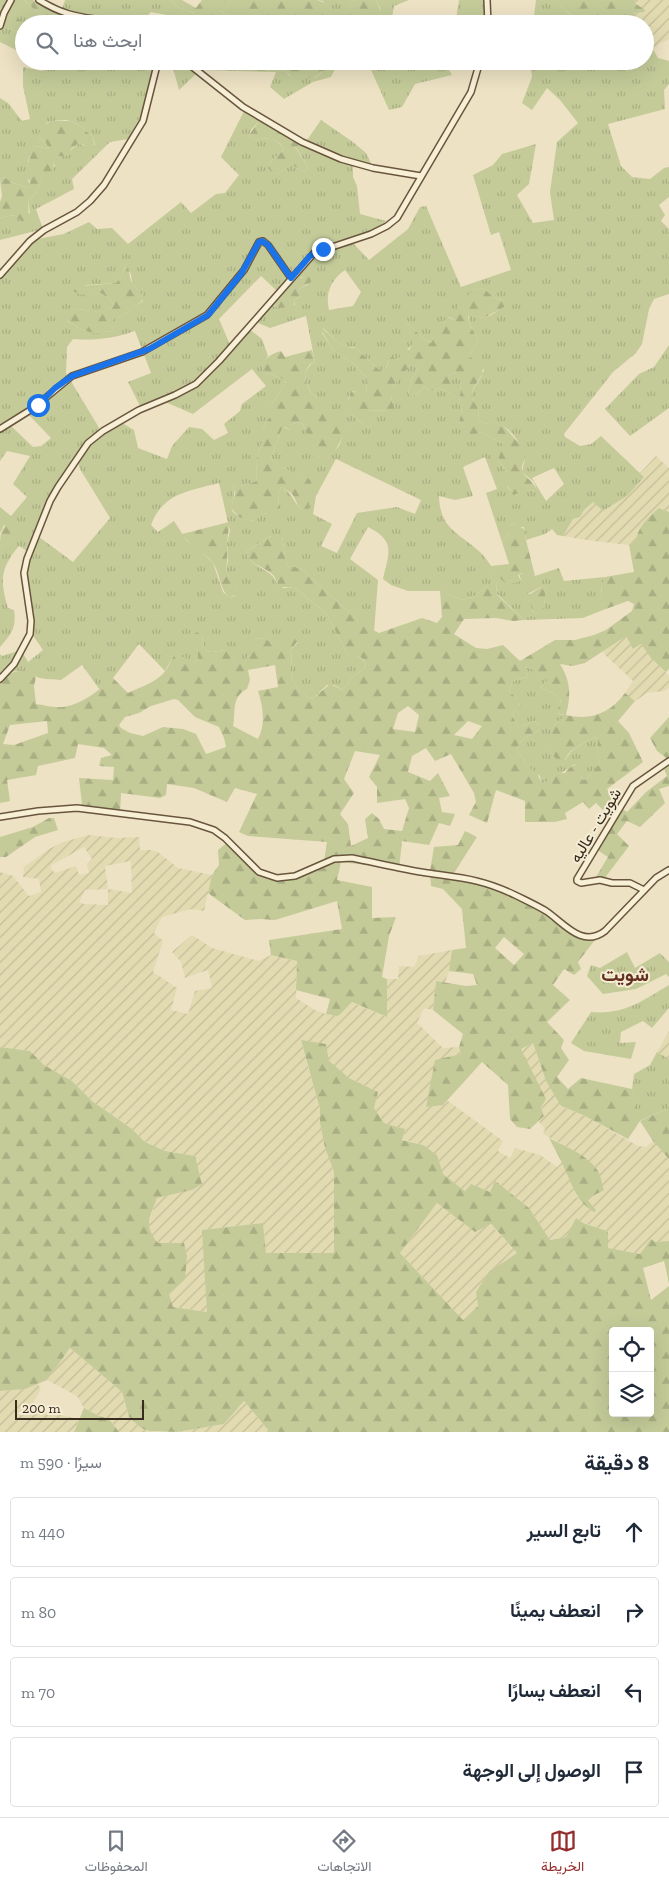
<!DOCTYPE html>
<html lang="ar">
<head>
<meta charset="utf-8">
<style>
	body { margin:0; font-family:"Zilla Slab",Vazirmatn,serif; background:#f6f6f7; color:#1f2937; direction:rtl }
	.controls { position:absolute; right:15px; bottom:15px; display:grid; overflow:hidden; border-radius:5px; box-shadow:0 5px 20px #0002 }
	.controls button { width:45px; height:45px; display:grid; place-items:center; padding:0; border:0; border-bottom:1px solid #e0e1e3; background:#fff; color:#1f2937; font:25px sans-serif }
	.scale { position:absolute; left:15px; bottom:12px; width:129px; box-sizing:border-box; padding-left:5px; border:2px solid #382b1f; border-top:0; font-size:14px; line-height:18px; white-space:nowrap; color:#382b1f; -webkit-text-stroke:4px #f5ecd4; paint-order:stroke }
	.stop { position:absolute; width:15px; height:15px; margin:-11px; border:4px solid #1a73e8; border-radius:50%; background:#fff }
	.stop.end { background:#1a73e8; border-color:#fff; box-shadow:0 1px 5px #0008 }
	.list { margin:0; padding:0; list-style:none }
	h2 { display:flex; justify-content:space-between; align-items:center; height:65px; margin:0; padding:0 20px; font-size:21px }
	h2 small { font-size:16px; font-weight:400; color:#747a83 }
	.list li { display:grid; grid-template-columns:32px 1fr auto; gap:15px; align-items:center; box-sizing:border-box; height:70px; margin:0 10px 10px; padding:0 10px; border:1px solid #e0e1e3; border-radius:5px }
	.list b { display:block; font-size:19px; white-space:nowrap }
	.list em { font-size:16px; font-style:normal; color:#747a83 }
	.icon { flex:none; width:28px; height:28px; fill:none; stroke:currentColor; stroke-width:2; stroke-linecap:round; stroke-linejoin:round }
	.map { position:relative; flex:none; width:669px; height:1432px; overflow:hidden; direction:ltr }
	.search { position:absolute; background:#fff; box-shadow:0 5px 20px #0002; left:15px; right:15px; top:15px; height:55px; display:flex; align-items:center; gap:12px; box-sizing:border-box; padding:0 18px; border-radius:28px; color:#747a83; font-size:19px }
	.sheet { height:385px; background:#fff }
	nav { display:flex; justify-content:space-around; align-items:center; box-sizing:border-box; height:70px; border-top:1px solid #e0e1e3; background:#fff; font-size:14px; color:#747a83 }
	nav a { display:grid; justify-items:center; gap:2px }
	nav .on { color:#942e2d }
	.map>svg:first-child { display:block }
	.farmland { fill:url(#farmland-furrows); fill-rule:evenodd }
	.grass { fill:url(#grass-tufts); fill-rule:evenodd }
	.forest { fill:url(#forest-firs); fill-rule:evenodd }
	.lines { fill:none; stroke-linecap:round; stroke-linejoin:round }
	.secondary-casing { stroke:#69553e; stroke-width:8 }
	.secondary { stroke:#f8efd7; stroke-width:5 }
	.route { stroke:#1a73e8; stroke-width:6 }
	.labels { text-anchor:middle; stroke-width:4; stroke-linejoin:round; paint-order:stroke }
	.street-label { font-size:16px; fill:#382b1f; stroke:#f5ecd4 }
	.quarter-label { font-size:19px; font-weight:bold; fill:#632f1f; stroke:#f5ecd4 }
</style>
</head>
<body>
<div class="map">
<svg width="669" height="1432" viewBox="0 0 669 1432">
	<defs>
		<pattern id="farmland-furrows" width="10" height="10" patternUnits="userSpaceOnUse" patternTransform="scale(1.25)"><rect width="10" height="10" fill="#e2dbb2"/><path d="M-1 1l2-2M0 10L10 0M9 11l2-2" fill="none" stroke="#c3bc99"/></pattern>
		<pattern id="grass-tufts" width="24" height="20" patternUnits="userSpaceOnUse" patternTransform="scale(1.25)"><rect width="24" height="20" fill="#c4cb99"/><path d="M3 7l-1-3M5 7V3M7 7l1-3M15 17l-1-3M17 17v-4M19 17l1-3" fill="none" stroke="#a9ae83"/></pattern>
		<pattern id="forest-firs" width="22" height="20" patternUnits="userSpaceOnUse" patternTransform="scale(1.25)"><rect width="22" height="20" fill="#c4cb99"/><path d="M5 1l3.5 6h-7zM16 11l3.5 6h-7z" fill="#a9ae83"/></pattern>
	</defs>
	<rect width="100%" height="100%" fill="#ede2c4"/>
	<!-- farmland -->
	<g class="farmland">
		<polygon points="635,0 669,0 669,39 659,44 654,51 645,49 645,24 634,24 634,13 639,12"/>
		<polygon points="656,456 669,468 669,512 659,508 642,525 637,540 629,545 594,541 563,536 573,519 580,517 584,510 593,501 603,511 621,500 644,477 640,473"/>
		<polygon points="626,635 634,649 641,644 669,676 669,688 664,691 647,693 635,701 625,693 633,681 601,651"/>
		<path d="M89,835L116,838L139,837L140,850H151L158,852L178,868L212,875L204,911L191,909L162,917L154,933L163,941L153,972L177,988L171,1010L188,1014L195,991L212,988L208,970L185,978L181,962L172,952L192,935L212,948L259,961L271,955L297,961L296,998L315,1010L326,1014L351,1002L386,1017L387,979H398L399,966L414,967L419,956L452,950L449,971L445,983L436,981L433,1010L424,1008L417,1023L443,1048L459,1047L461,1054L443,1105L448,1101L503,1141L498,1151L510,1158L515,1148L540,1155L557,1167L562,1162L577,1197L596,1210L587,1199L593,1165L573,1150L543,1134L545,1129L539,1122L544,1116L528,1065L521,1049L533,1043L546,1081L565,1108L583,1115L638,1146L646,1147L653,1141L669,1159V1241L654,1242L640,1254L608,1248V1232L580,1221L566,1237L550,1240L529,1208L498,1183L491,1192L471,1185L465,1191L443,1174L423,1145L402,1139L405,1129L384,1123L373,1108L378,1092L349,1078L301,1041L320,1109V1123L325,1148L334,1172V1253H266L263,1223L203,1230L208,1312L173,1307L169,1294L184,1243H158L150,1233L149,1222L157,1198L192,1190L195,1156L165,1151L145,1142L132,1129L92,1101L72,1081L44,1065L30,1051L0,1047V872L13,876L29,896L41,892L39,879L23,877L24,867L49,849L63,842ZM84,847L92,859L87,864L89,873L79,875L76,866L55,873L52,870L50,866ZM131,861L132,893L108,889L105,866ZM108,889V905L84,904L79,902L85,890Z"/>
		<polygon points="669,1031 669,1059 657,1052"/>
		<polygon points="437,1203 475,1232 490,1224 517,1253 489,1273 477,1292 478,1306 463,1320 400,1253"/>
		<polygon points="70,1348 122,1392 129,1417 150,1431 155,1432 119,1432 109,1419 99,1416 84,1408 77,1396 47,1380"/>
		<polygon points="37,1383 41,1389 30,1408 79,1419 74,1432 0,1432 0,1391 25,1389"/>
		<polygon points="244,1401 268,1430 267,1432 177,1432 224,1424"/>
	</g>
	<!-- grass -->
	<g class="grass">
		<polygon points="0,0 24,0 48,22 57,24 31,24 22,22 0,8"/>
		<polygon points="33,0 46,7 61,12 65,0 170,0 179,8 194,13 200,24 192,24 192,20 151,12 139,24 113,24 51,13 42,8"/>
		<polygon points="317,0 353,0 343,14 330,20 323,1"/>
		<polygon points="376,0 409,0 394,6 391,24 360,24 367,13 381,10"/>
		<polygon points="459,0 486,0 488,24 465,24 456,19"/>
		<path d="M536,0H556C560,5 569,15 575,16C587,19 591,10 601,24H533Z"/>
		<polygon points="229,2 238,6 255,19 280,24 239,24 219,10 219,8 224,3"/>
		<polygon points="0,25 24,34 24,54 0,42"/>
		<path d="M645,49L654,51L658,58L669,61V84L664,90L665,109L608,124L621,166L632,177L650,179L664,168L669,167V197L659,205L665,215L661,221L669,229V294L654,299L649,309L642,344L636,353L613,372L564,434L565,437L580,446L591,444L601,436L644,477L627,496L603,511L593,502L584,510L580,517L573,519L563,536L557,535L552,529L545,534L526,540L524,527H519L514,523L509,526V533L502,542L486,493L497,489L485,457L463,467L473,496L455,500L439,496C440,531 461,533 482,554C490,563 496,574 504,582L510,580L514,583L521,580L519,574L524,573L535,576L559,568L564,581L605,577L601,590L603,610L583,618L524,620L497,594L496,582L487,586L475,596L462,600L440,591H408L391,585L383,579C389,553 396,541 368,527L350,559L378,580L374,632L358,622L357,619L310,577C305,569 297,566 287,567L282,536H271L246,551C249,569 272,567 277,584L283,588L294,587L327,614L347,654C355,654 364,657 366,666L351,679L343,690L334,685H327L312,699C300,694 290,681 291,667C291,661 293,657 290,651L298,642L283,649L265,639L254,638L245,664H235L231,657L224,650C208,653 204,655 202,636L198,652V660L195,662L173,656L165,671L139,644L113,678L100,690L82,665L61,680C54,679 44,680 37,677C19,671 16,666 0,681V654L2,656L21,650L28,662L43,650L32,634L26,576L30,553L19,546C0,568 0,581 8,608L14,610C17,627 11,635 0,647V547L21,533L4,525L0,533V507L11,516L27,497L13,484L30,456L7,451L0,461V276L37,239L64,234L89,222L97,229L112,228L128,244L181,202L191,213L216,194L225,193L239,175L221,157L245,109L259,121L251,130L249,135L255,140C267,137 278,138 284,150L271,161L268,168L270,171L278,174L288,166H294L305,172L308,167L295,146L305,143L321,120L353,142L366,153L373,167H353V177L357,186L360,214L386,221L371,234L352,242L369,260L408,229L420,207L426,206L461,287L511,270L499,232L491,235L473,175L493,165L502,154L536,144L529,184L517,195L533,223L554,220L550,192L557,142L578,123L560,100L547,88L532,110L522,103L532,77L530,61H645ZM125,266L131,274L132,283L143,296V301L135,306L127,313L111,320L113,331L93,333L82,330L67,321L74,309C89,308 99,318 114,305L111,300L101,293L85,294L75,293L86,285L116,283L121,277ZM345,270L361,292L353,306L329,310C325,293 331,280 345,270ZM261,276L278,292L299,278L308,276L309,284L299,289L300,296L294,301L295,305L279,308L273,305L267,309L258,323L270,328L306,316L315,362L311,364L305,373C308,409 336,395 346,428L339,446L328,458L319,457L308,432L300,422L293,424L289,430L284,427L282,428L271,458C275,462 278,466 283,468C298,475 318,474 309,497C307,503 308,505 302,510C291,500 295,495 281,487L278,495L279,509L264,514L253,521C217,510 239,508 233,484L241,486L257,481L256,460L263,439V429L265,423L271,417V405L286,382L281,378L266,373L262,366L268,356L262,339L249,329L231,347L219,319ZM483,288L495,298L502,300L505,307C497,309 493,316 486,317C481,319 475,315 469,315C467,326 476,331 478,341L469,356L484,369C483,378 473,386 471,396L479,409L478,419L484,424C507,419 515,437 526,454L522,472L534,482L537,490L535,491L528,489L516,495C502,488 510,479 505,470C503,466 500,463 498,459L504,446L502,443L480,432L477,433L465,428L459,422L462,410C455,398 468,382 454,373L448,376L450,393L439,388L431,391L424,387L417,394L412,396L408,393L412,379L418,369L415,365H410C401,375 386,389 393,403L389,413L387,411L366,410L371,427C358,426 339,402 353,391L366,394L367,378L353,363L342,357L332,348L322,333L323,328L335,340L347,347H354L358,350L378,369L383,371C388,366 388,360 393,357L397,360L412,345L413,339L406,322L424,339L431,343L443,326L444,321L449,317L455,320L473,290ZM135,331L151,373L128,382L140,406L163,401L193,414L252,369L266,386L242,404L240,411L224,424L228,433L214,440L202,429L189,427L172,446L167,459L138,448L134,430L122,423L101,431L66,373L67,347L73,339C95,341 115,338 135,331ZM28,414L51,438L41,446L33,447L11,426ZM76,458L80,469L110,518L73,562L39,537L61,479ZM336,459L421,500L415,514L397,507L357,513L337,553L321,546L332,524L313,514L316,496ZM554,468L564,484L546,501L532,478ZM219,483L230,531L227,543L228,561L226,571L236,589L235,596L230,598L223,592L213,563L198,548L187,541L174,521L158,532L151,525C163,493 189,491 219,483ZM543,586L546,589L544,606L533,613L529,601L526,599L527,594Z"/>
		<polygon points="40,61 156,61 144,110 128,139 110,142 72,179 74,189 36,209 43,229 0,240 0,218 14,215 18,217 30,213 28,201 35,194 42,179 55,166 52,161 52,156 64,156 79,143 84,146 95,145 93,137 79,125 67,120 51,121 46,123 39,138 46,143 49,149 35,146 29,158 27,169 27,178 31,186 30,188 13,183 4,177 0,180 0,98 8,103 22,121 30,119 23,86 23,67 42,71 45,64"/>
		<polygon points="171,61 257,61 283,69 290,76 296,78 304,76 315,78 329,66 326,61 339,61 331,77 313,82 284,99 270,87 276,72 200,70 179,90"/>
		<polygon points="367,61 444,61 452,75 415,84 402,107 389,110"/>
		<polygon points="669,345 669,408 630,436 605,409 639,374 654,367"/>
		<path d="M524,667L530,668L547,678V681L540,687L556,695L561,701L558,708V714L566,715C562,719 557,722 554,726C551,729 551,734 550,738C549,752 551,758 565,760C567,758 568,755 570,753C571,751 592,738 595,737L598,739L597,750L600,763L586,779L583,780L575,764C566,769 549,784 541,783L540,776L525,765L523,758L517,750C520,737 531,736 540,729V726L534,721L521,727H518L513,717L514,711L520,707C519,698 514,698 509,691L513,681L526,677L528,674Z"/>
		<polygon points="627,952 635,968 660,953 669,962 669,977 666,974 636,989 603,994 587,976 591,965 600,968"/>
		<path d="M669,985V1008L652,1028L643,1021L621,1032L620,1043L636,1042L631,1059L584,1051L571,1043L591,1012C624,1015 642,1001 669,985Z"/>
		<polygon points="657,1052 669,1059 669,1108 639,1121 632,1089 634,1074 650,1065"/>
	</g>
	<!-- forest -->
	<g class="forest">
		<path d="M24,0H33C54,20 86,19 113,24L53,23L48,22Z"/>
		<path d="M170,0H182L196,8L202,0H317L325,3L331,19L343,13L353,0H376L382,14C370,12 366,13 360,24C325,24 290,26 256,19C244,17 239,4 227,2L221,6L219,10L239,24H200L194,13L179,8Z"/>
		<path d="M556,0H635L636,4L645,10L644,12L634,13V24H601C594,14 590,17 579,17C572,17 560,6 556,0Z"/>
		<path d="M0,8C11,13 19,21 31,24H24V34L0,25Z"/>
		<polygon points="257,61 326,61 329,66 313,79 304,76 294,79 283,69"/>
		<path d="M51,121H69L79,125L93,137L95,150L79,143L72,148L66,156H53L54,171L51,176L42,179L35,194L28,201C28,210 31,215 24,222L14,215L0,218V202L2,196L0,180L4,177L13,183L30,188V181L23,174C30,166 28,155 35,146L49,149L46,143L37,136L44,125Z"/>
		<path d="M259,121L305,143L295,147L308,167L305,172L294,166H288L278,174L272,173L268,168L271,161L284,150C279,138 266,137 255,140L249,135Z"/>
		<path d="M126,264C130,270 129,275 131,281C134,287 142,292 144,299L127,313L112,320L113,331L93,333L82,330L64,319L65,316L72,309C87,308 100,317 114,305L111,300L101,293C90,294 76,298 70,287L116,283L121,277Z"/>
		<polygon points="307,275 311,278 311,282 299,289 301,295 294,301 294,307 279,308 274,305 269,309 267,309 296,277 302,278"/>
		<path d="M483,288L495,298L504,301L506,306L484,318L469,315L468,317C469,328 476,332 478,341L469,356L485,367L482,371L483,373L473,389L471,396L479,409L478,419L484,424C503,420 505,428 516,440C520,444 524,445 526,452C527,459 521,464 522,470C522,475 535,482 538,492L528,489L522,493L513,495L506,483V471L498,459L503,446L502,443L480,432L472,436L459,422L462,410C455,398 468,382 454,373L448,376L452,386L450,393L439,388L431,391L424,387L417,394L412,396L408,393L412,379L418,369L415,365H410L393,386L394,391L391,397L394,406L393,415L390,416L387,411L367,410L371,427C362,427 350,413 347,404L351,392L358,391L366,393L367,378L353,363L342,357L332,348L321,330L322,328L335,340L347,347L356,348L378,369L383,371L386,368L391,357H393L397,360L402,354L404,349L409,350C416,341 409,330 405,321L424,339L431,343L447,317L455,320L457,307L473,290Z"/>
		<path d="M312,350L315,362L310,364L305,373C307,402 323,396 339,412C344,417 344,424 347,430C339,440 337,456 323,460C310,450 311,432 300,422L293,424L291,431L285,427L282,428L271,458C275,462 278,465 283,468C292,472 310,473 312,485C313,490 308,503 308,512C295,509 298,501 292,494C289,491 284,489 281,487L278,495L279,509L271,515L266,513L253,521L239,517L231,508L235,494L233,484L236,480H239L241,486L257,481L256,460L263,439V429L265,423L271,416V405L286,382L281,378L266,373L262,366C267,356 271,354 281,351L285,357Z"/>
		<path d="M659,508L669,512V669L666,672L651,658L641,644L633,649L626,636L585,663L572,666L560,664C571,682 571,695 566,715C590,721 611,713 625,693L635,701L618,721L629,733L643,762L607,789L613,799L603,810L596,803L589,809L583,802L565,813L567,819L555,822H525V801L496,790L487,823L469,815L476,802L474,793L451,754L435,761L426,748L412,756L408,772L430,781L438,773L450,796L439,798L442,812L455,814L450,826L439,823L429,845L402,841L399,869L341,862L337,880L372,887V918L396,917L389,936L382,977L387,979V1017L352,1002L338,1016L326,1014L330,999L296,990L297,961L271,955L269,940L342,929L337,901L275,920L261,919L245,920L208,893L212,875L219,865L218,850L229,841L261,874L292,878L324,861L327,842L248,836L239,832L257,794L235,788L227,802L194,788L167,784L166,795L160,798L121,793L120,814L83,813L79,778L113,780L114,767L99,766L101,758L112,755L104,748L78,744L75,758L38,766L36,775L7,780L10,801L0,803V681C11,670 23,668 36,677L34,686L36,704C44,705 55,708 63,707C83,704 99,690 113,678L128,693C140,687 158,682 166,670C170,665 170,658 176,654L195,662L198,660V652L191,636L197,632L202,636C204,655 208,653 224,650L230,654L235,664L245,663L248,655V643L254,638L265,639L282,648C282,641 287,637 293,632H296L300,638L290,651C293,657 291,660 291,667C290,681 300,694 312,699L330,684L343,690L351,679L366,666C363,653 354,657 347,654L327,614L294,587H279C277,584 276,579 274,576C265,565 249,567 246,551L275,534L282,536L287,567C297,566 305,569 310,577L357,619L358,622L379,633L422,618L437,623L442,617L440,591L462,600L475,596L493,581L496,582L497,595L524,620L513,621L496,618L464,619L454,634L476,648L487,649L503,645L520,661L555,640H575L594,635L606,630L632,611L634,604L628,601L603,610C602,599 599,588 605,577L634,572L629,545L636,540C638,526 650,516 659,508ZM275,665L278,687L258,691C263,707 266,723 258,739L233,726C236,711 231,697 247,689L250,680L248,670ZM525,667L530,668L546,678L547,681L540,687L556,695L561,701L556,713L565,715C562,719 556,723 553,727C545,739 548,757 562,762C567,759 566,756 570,752C572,750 591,739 595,737L598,739L597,750L600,763L586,779L583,780L581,777L584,771L578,763L569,768L565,773C554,772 551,785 541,782L537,773L525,765L523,758L517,750C520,737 531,736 540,729V726L534,721L521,727H518L513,717L514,711L520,708L519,701L509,691L513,681L526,677L528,674ZM174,699L178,700L195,717L219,727L224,738L226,747L206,754L196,734L183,729L163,727L143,736L130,733L121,728L119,725L125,717L139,713L151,706ZM408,706L419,715L415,732L393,729L398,713ZM47,721L48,733L14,745L3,744L10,725ZM468,721L482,726L472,739L454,735ZM355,751L380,755L369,777L377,787V803L405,799L409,808L402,831L384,829L379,819L372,813L365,819L368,838L351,846L348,824L340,814L354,793L344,779Z"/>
		<path d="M11,522L19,527L21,534L0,547C0,537 0,527 11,522Z"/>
		<path d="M229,522C229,529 228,535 227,542C227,553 228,559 226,571L235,586L237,594L230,598C219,589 221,575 213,563C205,552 189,546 182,534Z"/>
		<polygon points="514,523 527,531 525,536 535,576 521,573 518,575 521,581 514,583 510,580 505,583 498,576 491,566 509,564 502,542 509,533 509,526"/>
		<polygon points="543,586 546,589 544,608 533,613 529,601 524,599 522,595 524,593 530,594"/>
		<polygon points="669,717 669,760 657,751 650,738"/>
		<polygon points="669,764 669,786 659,789 665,803 640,827 627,821 617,834 629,846 604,879 596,877 608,857 593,847 621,808 627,812 646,792 667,776 664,769"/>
		<polygon points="49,818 54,818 58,830 35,837 6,857 0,857 0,837 33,827"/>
		<path d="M465,831L477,837L452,876L483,882L547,910L578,934L598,936L578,962L581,969L574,975L564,969L553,985L570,1000L547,1022L564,1040L561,1048L569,1060L557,1077L568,1089L581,1078L632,1089L640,1121L669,1108V1159L653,1141L640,1121L628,1139L583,1115L561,1106L546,1081L533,1043L521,1049L546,1099L541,1107L544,1116L530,1129L517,1127L510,1119L508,1085L482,1062L443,1105L426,1107L435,1060L461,1054L459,1047L463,1034L433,1010L436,981L466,986L477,985L473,974L449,971L452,950L466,948L462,909L443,889L431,886L430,871L434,847L458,845ZM504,937L524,954L514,965L495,948Z"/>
		<path d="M301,1040L326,1044L329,1061L349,1078L378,1092L374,1108L384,1123L405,1129L402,1140L423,1145L437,1155L443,1174L465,1191L471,1184L490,1192L495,1181L498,1183L529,1208L550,1240L566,1237L576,1218C585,1226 597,1226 608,1232V1248L640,1254L651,1239L655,1242L669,1241V1283L664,1261L643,1268L651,1300L669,1286V1432H267L268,1430L244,1401L224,1424L177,1432L150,1431L141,1428L129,1417L122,1392L70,1348L47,1380L25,1389L0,1391V1047L30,1051L44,1065L72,1081L92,1101L132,1129L145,1142L165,1151L195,1156L202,1184L192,1190L157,1198C150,1218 143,1225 158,1243H184L187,1256L185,1279L169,1294L173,1307L207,1312L202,1230L263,1223L266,1253H334V1172L325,1148L320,1123V1109ZM437,1203L475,1232L491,1224L517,1253L489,1272L476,1292L478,1306L463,1320L400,1253ZM613,1331H650V1413H613Z"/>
		<path d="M549,1138C566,1147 587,1154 598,1171C601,1176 602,1184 604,1190L587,1199L596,1210L594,1212C575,1201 571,1181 562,1163C558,1154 553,1146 549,1138Z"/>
		<polygon points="84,1408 99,1416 109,1419 119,1432 74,1432"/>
	</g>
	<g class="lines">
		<defs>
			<g id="secondary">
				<path d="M39,0C71,20 87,16 121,24"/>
				<polyline points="487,0 488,24"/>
				<polyline points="0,26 4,13 11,0"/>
				<polyline points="185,61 243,107 302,142 341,159 373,168 421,176"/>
				<polyline points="0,275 30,241 44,230 77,212 90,201 104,185 143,121 158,61"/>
				<polyline points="0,429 32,409 72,376 142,352 207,315 244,270 259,242 263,241 268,245 291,278"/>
				<polyline points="0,679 14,664 30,634 31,621 24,573 27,559 50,501 58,487 88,443 103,431 139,410 175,395 196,384 219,361 314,253 371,234 387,226 397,218 404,206 471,92 480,61"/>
				<path d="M0,817L38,811L77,808L190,822L214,830L225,838L259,872L277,878L295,876L334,859L352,858C377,863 402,869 427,873C462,878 482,879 515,895C525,900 536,905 546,911C563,922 582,949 605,931L656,878L669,870"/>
				<polyline points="644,890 630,883 612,883 600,880 581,883 577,881 577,879 633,786 669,761"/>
			</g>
		</defs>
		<!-- secondary casing -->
		<use href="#secondary" class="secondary-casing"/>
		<!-- secondary -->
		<use href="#secondary" class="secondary"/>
	</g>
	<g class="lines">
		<!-- route -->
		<polyline class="route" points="38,405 55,388 72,376 149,349 208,315 241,274 259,242 262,241 268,245 291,278 310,256 323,249"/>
	</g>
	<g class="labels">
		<!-- street labels -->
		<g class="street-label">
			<text transform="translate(595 825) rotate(-59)" y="6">شويت - عاليه</text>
		</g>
		<!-- quarter labels -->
		<g class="quarter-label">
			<text x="625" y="981">شويت</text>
		</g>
	</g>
</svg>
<div class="controls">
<button><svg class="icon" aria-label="locate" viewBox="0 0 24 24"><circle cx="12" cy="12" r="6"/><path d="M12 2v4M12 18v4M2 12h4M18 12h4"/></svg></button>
<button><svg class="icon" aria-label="layers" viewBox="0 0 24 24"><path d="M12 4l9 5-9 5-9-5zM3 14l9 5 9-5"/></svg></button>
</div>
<div class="scale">200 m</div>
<div class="stop" style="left:38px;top:405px"></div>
<div class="stop end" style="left:323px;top:249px"></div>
<div class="search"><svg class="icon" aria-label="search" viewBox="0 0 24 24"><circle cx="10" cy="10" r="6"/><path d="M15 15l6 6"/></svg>ابحث هنا</div>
</div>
<section class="sheet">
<h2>8 دقيقة<small>سيرًا · 590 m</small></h2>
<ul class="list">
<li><svg class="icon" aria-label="ahead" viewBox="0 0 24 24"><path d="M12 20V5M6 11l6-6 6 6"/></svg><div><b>تابع السير</b></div><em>440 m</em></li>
<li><svg class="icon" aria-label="right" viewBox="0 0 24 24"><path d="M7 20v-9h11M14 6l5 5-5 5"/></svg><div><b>انعطف يمينًا</b></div><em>80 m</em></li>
<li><svg class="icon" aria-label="left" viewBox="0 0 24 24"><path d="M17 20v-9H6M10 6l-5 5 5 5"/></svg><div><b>انعطف يسارًا</b></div><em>70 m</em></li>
<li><svg class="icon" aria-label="arrive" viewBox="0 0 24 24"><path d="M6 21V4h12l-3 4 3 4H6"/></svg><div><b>الوصول إلى الوجهة</b></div></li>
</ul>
</section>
<nav>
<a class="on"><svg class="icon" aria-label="map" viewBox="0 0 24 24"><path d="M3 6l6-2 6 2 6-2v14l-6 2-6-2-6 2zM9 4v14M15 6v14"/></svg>الخريطة</a>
<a><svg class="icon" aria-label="directions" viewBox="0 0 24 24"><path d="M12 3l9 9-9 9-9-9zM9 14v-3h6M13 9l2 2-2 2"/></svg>الاتجاهات</a>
<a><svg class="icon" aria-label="saved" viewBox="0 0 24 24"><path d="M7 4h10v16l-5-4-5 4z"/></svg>المحفوظات</a>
</nav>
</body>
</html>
